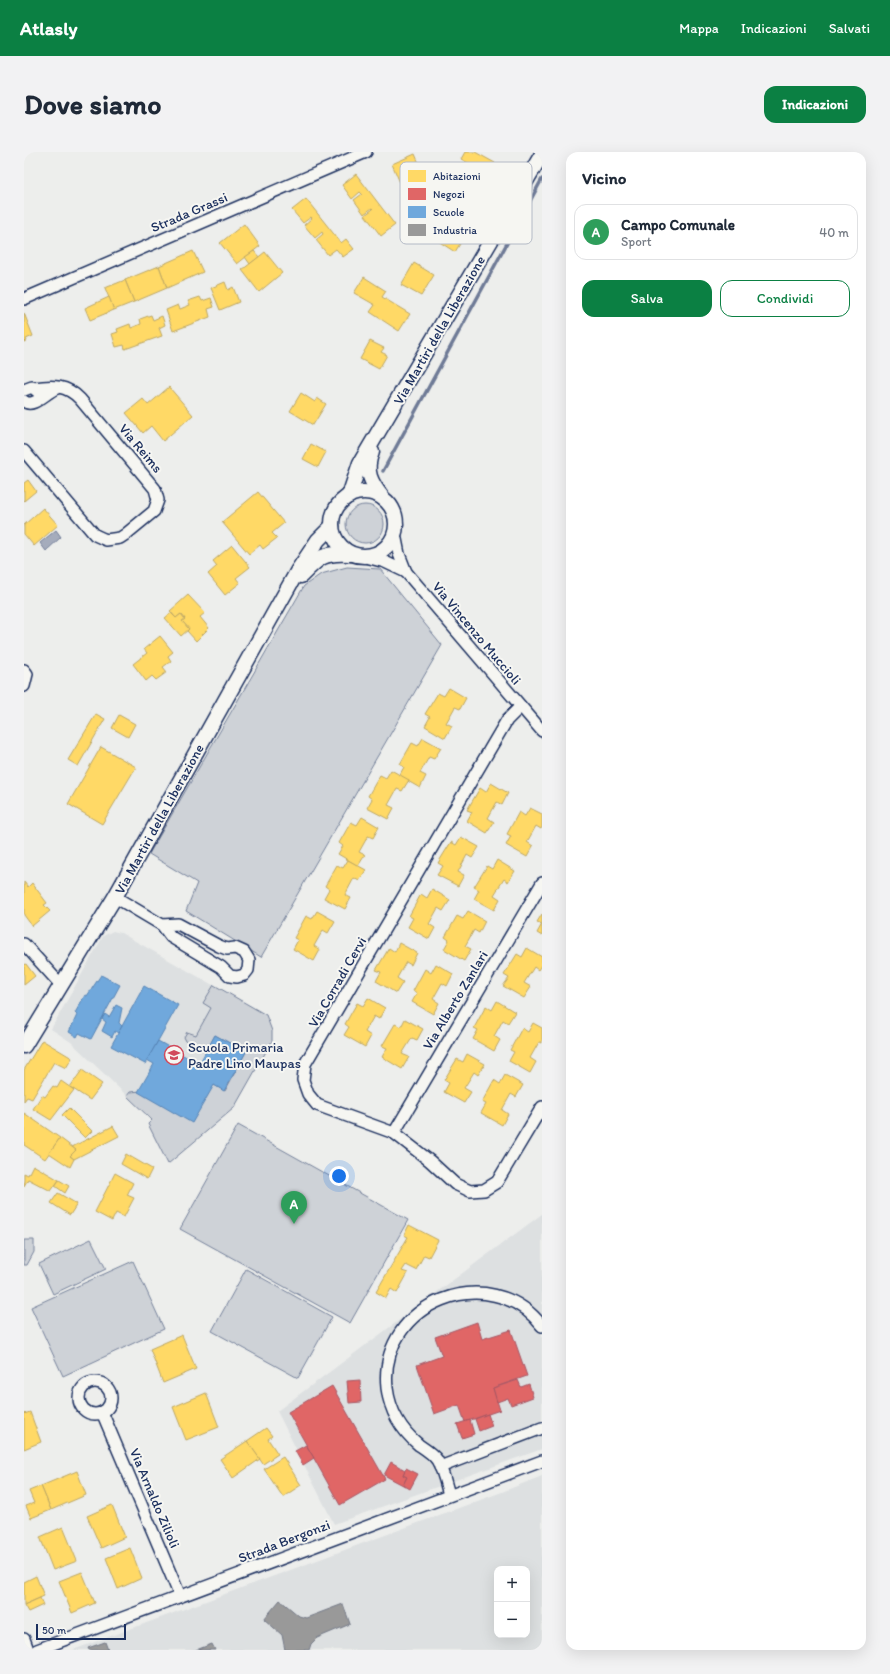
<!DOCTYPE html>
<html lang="it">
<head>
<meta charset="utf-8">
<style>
	body { margin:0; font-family:Itim,sans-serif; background:#f2f2f3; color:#1f2937 }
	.controls { position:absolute; right:12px; bottom:12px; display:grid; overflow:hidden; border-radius:8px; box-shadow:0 4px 16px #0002 }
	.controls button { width:36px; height:36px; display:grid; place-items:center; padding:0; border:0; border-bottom:1px solid #e0e1e3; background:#fff; color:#1f2937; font:20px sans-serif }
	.scale { position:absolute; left:12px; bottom:10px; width:90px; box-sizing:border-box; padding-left:4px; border:2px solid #1b2f5e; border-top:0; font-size:11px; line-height:14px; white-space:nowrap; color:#1b2f5e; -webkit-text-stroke:3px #f6f6f2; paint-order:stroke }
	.you { position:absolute; left:315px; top:1024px; width:14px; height:14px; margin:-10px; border:3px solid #fff; border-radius:50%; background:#1a73e8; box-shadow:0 0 0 6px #1a73e833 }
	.badge { display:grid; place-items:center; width:26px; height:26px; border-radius:50%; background:#0b8043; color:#fff; font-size:13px; font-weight:700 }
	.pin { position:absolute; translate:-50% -33px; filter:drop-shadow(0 1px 2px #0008) }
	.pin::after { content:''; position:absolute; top:21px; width:14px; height:12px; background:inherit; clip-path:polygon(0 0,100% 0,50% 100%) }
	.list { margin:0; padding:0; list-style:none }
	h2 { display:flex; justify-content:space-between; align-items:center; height:52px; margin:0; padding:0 16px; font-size:17px }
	h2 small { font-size:13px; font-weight:400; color:#747a83 }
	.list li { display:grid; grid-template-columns:26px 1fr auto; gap:12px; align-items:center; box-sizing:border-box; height:56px; margin:0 8px 8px; padding:0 8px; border:1px solid #e0e1e3; border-radius:12px }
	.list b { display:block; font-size:15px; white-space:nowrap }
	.list p { margin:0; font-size:13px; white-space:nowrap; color:#747a83 }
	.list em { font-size:13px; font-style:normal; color:#747a83 }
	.actions { display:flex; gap:8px; padding:12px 16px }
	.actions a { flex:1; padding:9px 0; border:1px solid #0b8043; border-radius:12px; text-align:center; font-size:14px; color:#0b8043 }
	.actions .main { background:#0b8043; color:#fff }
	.map { position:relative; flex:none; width:518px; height:1498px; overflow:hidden; border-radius:12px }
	header { display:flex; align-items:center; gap:24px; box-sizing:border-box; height:56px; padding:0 20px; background:#0b8043; color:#fff }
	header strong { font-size:19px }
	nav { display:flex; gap:22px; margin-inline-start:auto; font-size:14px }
	.intro { display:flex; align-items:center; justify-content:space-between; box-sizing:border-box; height:96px; padding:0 24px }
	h1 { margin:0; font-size:28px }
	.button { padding:10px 18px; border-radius:12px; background:#0b8043; color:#fff; font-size:14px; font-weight:700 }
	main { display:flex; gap:24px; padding:0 24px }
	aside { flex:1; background:#fff; border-radius:12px; box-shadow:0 4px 16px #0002 }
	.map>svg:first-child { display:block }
	.built { fill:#dde0e1; fill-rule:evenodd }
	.green { fill:#ced2d7; stroke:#74809a }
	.water { fill:#a5acbc; stroke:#6e7a96 }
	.homes { fill:#ffd966; stroke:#bba664 }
	.shops { fill:#e06666; stroke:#a55664 }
	.schools { fill:#6fa8dc; stroke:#5684b6 }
	.industry { fill:#999; stroke:#737987 }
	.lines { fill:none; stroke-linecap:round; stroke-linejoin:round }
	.stream { stroke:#6e7a96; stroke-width:3.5 }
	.minor-casing { stroke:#1b2f5e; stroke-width:14 }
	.tertiary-casing { stroke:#1b2f5e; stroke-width:17 }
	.minor { stroke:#f6f6f2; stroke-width:11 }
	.tertiary { stroke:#f6f6f2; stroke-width:14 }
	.labels { text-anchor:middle; stroke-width:4; stroke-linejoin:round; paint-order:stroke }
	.street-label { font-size:14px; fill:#1b2f5e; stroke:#f6f6f2 }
	.poi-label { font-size:14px; fill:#1b2f5e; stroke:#f6f6f2; text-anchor:start }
	.key { fill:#f6f6f2; stroke:#b4bac6; stroke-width:1 }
	.key-label { font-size:11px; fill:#1b2f5e }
</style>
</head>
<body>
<header>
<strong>Atlasly</strong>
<nav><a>Mappa</a><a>Indicazioni</a><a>Salvati</a></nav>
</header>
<div class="intro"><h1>Dove siamo</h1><a class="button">Indicazioni</a></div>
<main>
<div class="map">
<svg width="518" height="1498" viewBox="0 0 518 1498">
	<rect width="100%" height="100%" fill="#edeeec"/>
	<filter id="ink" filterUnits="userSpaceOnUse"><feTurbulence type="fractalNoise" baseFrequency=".025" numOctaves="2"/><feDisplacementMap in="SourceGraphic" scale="8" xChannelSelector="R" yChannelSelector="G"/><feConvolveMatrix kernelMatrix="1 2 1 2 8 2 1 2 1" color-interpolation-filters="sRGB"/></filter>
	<g filter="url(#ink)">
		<!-- built -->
		<g class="built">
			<polygon points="89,779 97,781 242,863 248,879 248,889 210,956 144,1012 124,972 128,968 47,890 27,877 77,788 79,784"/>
			<polygon points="518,1062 518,1297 310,1372 253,1259"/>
			<path d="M518,1324V1498H49L478,1340ZM473,1417H503V1483H473Z"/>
		</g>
		<!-- green -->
		<g class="green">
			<circle cx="341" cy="372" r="19"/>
			<polygon points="323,415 356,417 418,493 237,805 162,759 173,731 125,702 280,434 297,422"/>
			<polygon points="190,833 242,863 248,879 248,889 210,956 144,1012 124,972 128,968 103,944 106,940 190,933 201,939 222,900 191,883 182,900 162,889 160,885 163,880 172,883 187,856 179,851"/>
			<polygon points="214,973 384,1068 326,1171 156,1077"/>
			<polygon points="67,1087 82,1117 29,1142 15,1112"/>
			<polygon points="0,1088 10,1088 10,1100 3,1113 0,1113"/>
			<polygon points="109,1109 140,1177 39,1224 7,1155"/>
			<polygon points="222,1117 308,1165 274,1226 188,1179"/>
		</g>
		<!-- water -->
		<polygon class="water" points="32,378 37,385 22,399 16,391"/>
		<!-- homes -->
		<g class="homes">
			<polygon points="441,0 451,0 471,11 462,27 451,21 453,16 437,7"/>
			<polygon points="391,2 400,23 377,33 368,12"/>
			<polygon points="332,22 371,73 357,84 341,63 349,57 348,56 340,62 330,48 338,42 336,40 328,47 318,33"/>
			<polygon points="282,47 317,91 322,87 330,97 319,105 312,97 304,103 292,88 299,82 298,80 291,86 280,73 288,66 287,65 279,71 268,58"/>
			<polygon points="424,71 442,82 431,100 414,89"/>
			<polygon points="220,72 236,94 213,112 196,91"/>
			<polygon points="169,99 179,120 143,136 135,114"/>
			<polygon points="230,99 235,105 226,112 221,105"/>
			<polygon points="241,100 258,121 235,140 218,118"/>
			<polygon points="390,111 410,123 397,144 377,133"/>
			<polygon points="135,114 143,136 110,150 101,128"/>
			<polygon points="340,125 362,139 358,145 386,162 375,179 346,160 351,153 330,141"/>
			<polygon points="101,128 110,150 90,158 81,136"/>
			<polygon points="201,130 204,138 209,135 215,150 196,158 187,136"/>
			<polygon points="85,145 90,158 66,168 61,156"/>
			<polygon points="176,145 178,149 187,146 190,155 184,157 186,165 149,179 142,158 154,153 156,157 166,153 164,149"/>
			<polygon points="0,161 9,184 2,187 3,189 0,190"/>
			<polygon points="127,163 129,168 138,164 141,173 135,176 138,184 101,197 100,193 92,195 88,182 94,180 93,177 106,172 107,176 117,172 116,167"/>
			<polygon points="346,189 360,196 357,200 363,203 355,217 336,207"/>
			<polygon points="145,235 169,263 139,289 127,274 119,281 102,261 119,247 124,253"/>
			<polygon points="277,241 291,250 293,246 302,252 289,273 266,259"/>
			<polygon points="287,292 302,300 294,315 279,307"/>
			<polygon points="4,328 12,339 0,349 0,331"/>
			<polygon points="234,340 260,371 248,381 253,386 239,397 236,393 225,402 198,370"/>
			<polygon points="19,356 34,373 10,394 0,382 0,373"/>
			<polygon points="208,393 226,415 212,426 216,431 201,443 184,422 193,414 189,409"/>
			<polygon points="164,443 181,461 176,465 185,476 172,489 163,479 165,477 158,469 161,467 157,462 152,466 146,459"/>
			<polygon points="147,461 152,466 157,462 161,467 158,469 165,477 157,484 141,466"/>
			<polygon points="136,484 149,500 144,504 147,509 139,515 143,520 132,528 128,524 122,529 109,512 123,501 120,497"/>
			<polygon points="425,536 442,546 436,557 431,555 422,571 428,574 421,586 401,574 406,565 401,562 414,541 420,544"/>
			<polygon points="72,562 81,567 54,614 44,608"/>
			<polygon points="95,563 111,572 104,585 88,576"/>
			<polygon points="399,586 417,596 410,607 405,605 396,621 402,624 396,636 375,624 380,615 376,612 388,591 394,594"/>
			<polygon points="77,595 112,615 78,672 44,652"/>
			<polygon points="367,618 385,628 378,639 373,637 364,653 370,656 364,667 343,656 348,647 344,644 356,623 362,626"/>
			<polygon points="467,631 484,641 478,653 473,650 464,666 470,670 463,681 443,669 448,660 443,658 456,636 462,640"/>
			<polygon points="506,656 518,662 518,675 517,677 512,674 503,690 509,694 503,705 482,693 487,684 483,682 495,660 501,664"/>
			<polygon points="338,665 355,675 349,686 344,684 335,700 341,703 334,714 314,702 319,694 315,691 327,670 333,673"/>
			<polygon points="437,685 455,695 448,706 443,703 434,720 440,723 434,734 413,723 419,714 414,711 427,690 432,693"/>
			<polygon points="324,708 342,718 335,729 330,726 321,743 327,746 321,757 300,746 305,737 301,734 313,713 319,716"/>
			<polygon points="473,708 491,719 484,730 480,727 470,743 476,747 470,758 450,747 455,738 450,735 463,714 468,717"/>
			<polygon points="0,730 4,735 8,731 23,751 20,753 26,759 8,774 0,763"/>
			<polygon points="408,737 426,748 419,759 414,756 405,772 411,776 405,787 384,775 389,766 385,764 397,742 403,746"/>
			<polygon points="293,759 311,769 304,781 299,778 290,794 296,798 290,809 269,797 274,788 270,786 282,764 288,767"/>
			<polygon points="444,759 461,769 455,781 450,778 441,794 447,797 440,809 420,797 425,788 421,785 433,764 439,767"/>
			<polygon points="518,762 518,784 513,781 518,772 513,770"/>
			<polygon points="375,791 393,801 387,813 382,810 373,826 379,830 372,841 352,829 357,820 352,818 365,796 371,800"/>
			<polygon points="503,796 518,805 518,812 514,818 510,815 500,831 507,835 500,846 479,834 485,826 480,823 493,802 498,805"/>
			<polygon points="2,812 11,824 0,833 0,813"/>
			<polygon points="412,812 429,822 423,834 418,831 409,847 415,851 409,862 388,850 393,841 389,839 401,817 407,821"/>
			<polygon points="344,846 361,856 355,867 350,864 341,880 347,884 341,895 320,883 325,875 321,872 333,851 339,854"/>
			<polygon points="473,849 491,860 484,871 479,868 470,884 476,888 470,899 449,887 454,878 450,876 462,854 468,858"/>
			<polygon points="381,867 399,877 393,888 388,886 378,902 385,905 378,917 358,905 363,896 358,894 371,872 377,875"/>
			<polygon points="509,871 518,876 518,891 515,890 506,906 512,910 506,921 485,909 490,900 486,898 498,876 504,880"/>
			<polygon points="18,888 48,906 42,916 30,910 8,947 3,945 0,949 0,918"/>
			<polygon points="443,902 461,912 454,923 450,920 440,936 447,940 440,951 420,940 425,931 420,928 433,907 439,910"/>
			<polygon points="58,918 78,932 66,948 46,935"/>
			<polygon points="481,923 499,933 492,945 487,942 478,958 484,962 478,973 457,961 462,952 458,950 470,928 476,932"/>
			<polygon points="37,929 50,938 27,968 9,957 18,943 21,945 29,934 33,936"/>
			<polygon points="45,956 68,979 61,986 38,963"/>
			<polygon points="0,961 36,986 21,1007 0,993"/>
			<polygon points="89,974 95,984 50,1007 46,1004 52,998 48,995"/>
			<polygon points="36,986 52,998 46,1004 50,1007 46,1015 25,1001"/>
			<polygon points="102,1002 128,1017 123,1027 97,1012"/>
			<polygon points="9,1013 35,1028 27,1039 4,1027 0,1034 0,1021 4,1023"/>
			<polygon points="91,1021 109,1031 103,1043 110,1046 100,1065 92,1061 88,1069 71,1060"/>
			<polygon points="35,1028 45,1034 41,1041 31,1034"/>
			<polygon points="34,1041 53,1052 46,1063 27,1051"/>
			<polygon points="385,1073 414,1088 405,1105 400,1103 392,1118 382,1113 378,1119 384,1121 373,1141 367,1137 362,1146 352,1140 384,1085 380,1083"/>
			<polygon points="158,1183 172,1217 139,1231 126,1197"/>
			<polygon points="182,1241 195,1275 162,1288 149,1255"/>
			<polygon points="6,1260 17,1290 0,1297 0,1262"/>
			<polygon points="242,1276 248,1284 244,1287 254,1302 239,1312 223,1289"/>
			<polygon points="223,1289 236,1307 209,1326 196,1307"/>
			<polygon points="259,1305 277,1333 259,1345 240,1317"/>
			<polygon points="53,1319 62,1343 27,1358 17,1334"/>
			<polygon points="17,1334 27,1358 7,1366 2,1354 10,1351 5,1339"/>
			<polygon points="88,1353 101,1385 77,1396 63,1364"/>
			<polygon points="39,1375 53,1409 29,1418 16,1385"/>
			<polygon points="106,1396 118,1426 94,1437 82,1406"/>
			<polygon points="58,1420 71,1451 48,1461 35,1429"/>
			<polygon points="12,1424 20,1444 0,1453 0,1430"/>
			<polygon points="16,1446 19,1453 4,1460 0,1453"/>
		</g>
		<!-- shops -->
		<g class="shops">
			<polygon points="453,1170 458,1187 487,1178 503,1224 469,1236 476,1258 441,1270 435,1253 410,1262 393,1213 418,1204 411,1185"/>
			<polygon points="336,1228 337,1250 325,1251 323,1229"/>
			<polygon points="494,1228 497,1235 505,1232 509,1245 487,1253 484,1246 473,1250 469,1236"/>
			<polygon points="308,1234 361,1327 316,1353 264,1260"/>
			<polygon points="464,1262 468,1274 455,1279 451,1267"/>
			<polygon points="446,1268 450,1282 438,1286 433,1272"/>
			<polygon points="282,1293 290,1306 279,1313 271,1299"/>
			<polygon points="367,1310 381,1318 379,1323 383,1325 379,1333 360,1323"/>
			<polygon points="382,1316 394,1322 386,1337 379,1333 383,1325 379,1323"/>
		</g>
		<!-- schools -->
		<g class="schools">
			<polygon points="77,823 96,833 67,887 55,881 53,885 45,880 53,863 51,861 61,843 63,844"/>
			<polygon points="120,834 154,853 121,912 87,894"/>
			<polygon points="92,853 98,856 95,871 98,874 94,881 91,879 88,885 78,879 82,870 78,867 81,862 85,865"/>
			<polygon points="191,883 222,900 200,939 190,933 168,971 114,940 130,912 123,908 134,889 175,912"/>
		</g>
		<!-- industry -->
		<g class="industry">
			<polygon points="256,1448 275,1464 282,1466 319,1452 326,1472 293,1486 287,1492 285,1498 261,1498 258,1483 240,1467"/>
			<polygon points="81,1490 84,1498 65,1498 64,1496"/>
			<polygon points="188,1492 191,1498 172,1498"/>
		</g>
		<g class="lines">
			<!-- stream -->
			<polyline class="stream" points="359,319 518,27"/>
			<defs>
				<g id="minor">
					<polyline points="0,147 342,0"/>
					<polyline points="0,238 8,235 14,240"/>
					<path d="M0,249C9,257 22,240 33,236"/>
					<path d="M0,299L71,383L82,388L96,386L102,382L130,359L134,348L131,337L56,247C43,233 29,233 10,236"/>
					<polyline points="342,405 361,410 382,420 375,402 371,382"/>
					<polyline points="382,420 518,579"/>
					<polyline points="0,518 3,522 0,534"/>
					<polyline points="496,555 483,568 281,912 279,928 284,942 293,953 370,981 406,1009 431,1032 446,1039 460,1038 473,1030 518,955"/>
					<polyline points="91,745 138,773 147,785 197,815 206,824 213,825 220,823 224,818 225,808 220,800 211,796 203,797 195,794 154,772 138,773"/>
					<polyline points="0,792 37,833"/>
					<polyline points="370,981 518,731"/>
					<circle cx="71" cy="1246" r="16"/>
					<polyline points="78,1260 156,1444"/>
					<polyline points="416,1315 518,1276"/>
					<path d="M425,1343C422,1332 419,1318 413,1308C409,1302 401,1297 395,1293C377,1278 366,1260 363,1236C354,1150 467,1107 518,1174"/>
					<polyline points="0,1487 4,1498"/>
					<polyline points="13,1498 518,1309"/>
				</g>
				<g id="tertiary">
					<path d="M348,300C340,319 347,331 359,346"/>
					<circle cx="340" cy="372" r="32"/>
					<polyline points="325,344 336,311 518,2"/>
					<path d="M277,424C295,405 300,400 326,402"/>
					<polyline points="0,894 91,745 274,418 294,388 308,374"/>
				</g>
			</defs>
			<!-- minor casing -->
			<use href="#minor" class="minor-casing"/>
			<!-- tertiary casing -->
			<use href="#tertiary" class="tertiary-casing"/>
			<!-- minor -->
			<use href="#minor" class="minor"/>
			<!-- tertiary -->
			<use href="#tertiary" class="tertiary"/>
		</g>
	</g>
	<!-- icons -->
	<defs>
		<symbol id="school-ring" viewBox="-11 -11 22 22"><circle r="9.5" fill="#f6f6f2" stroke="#d1495b" stroke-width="1.5"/><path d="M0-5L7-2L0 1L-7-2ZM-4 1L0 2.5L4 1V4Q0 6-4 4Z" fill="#d1495b"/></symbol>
	</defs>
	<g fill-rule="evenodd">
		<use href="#school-ring" x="139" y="892" width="22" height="22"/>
	</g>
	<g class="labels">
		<!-- street labels -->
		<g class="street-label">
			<text transform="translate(165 60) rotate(-23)" y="5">Strada Grassi</text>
			<text transform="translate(415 178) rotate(-60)" y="5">Via Martiri della Liberazione</text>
			<text transform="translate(117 296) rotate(50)" y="5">Via Reims</text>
			<text transform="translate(453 481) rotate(50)" y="5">Via Vincenzo Muccioli</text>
			<text transform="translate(135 667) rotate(-61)" y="5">Via Martiri della Liberazione</text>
			<text transform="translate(313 830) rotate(-60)" y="5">Via Corradi Cervi</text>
			<text transform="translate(431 848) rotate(-59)" y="5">Via Alberto Zanlari</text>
			<text transform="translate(131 1346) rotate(67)" y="5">Via Arnaldo Zilioli</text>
			<text transform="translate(260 1389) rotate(-21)" y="5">Strada Bergonzi</text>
		</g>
		<!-- poi labels -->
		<g class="poi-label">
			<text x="164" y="900">Scuola Primaria<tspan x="164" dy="16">Padre Lino Maupas</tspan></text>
		</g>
	</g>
	<!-- legend -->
	<rect x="376" y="10" width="132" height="82" rx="6" class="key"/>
	<rect x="384" y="18" width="18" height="12" fill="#ffd966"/>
	<rect x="384" y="36" width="18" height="12" fill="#e06666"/>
	<rect x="384" y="54" width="18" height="12" fill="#6fa8dc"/>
	<rect x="384" y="72" width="18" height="12" fill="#999"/>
	<g class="key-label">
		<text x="409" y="28">Abitazioni</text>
		<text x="409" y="46">Negozi</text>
		<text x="409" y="64">Scuole</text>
		<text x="409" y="82">Industria</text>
	</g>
</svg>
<div class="controls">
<button>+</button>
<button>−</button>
</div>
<div class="scale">50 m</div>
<div class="you"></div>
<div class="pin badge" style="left:270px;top:1072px;background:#2e9e5b">A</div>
</div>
<aside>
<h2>Vicino<small></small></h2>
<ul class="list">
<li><span class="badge" style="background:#2e9e5b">A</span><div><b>Campo Comunale</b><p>Sport</p></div><em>40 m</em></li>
</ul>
<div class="actions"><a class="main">Salva</a><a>Condividi</a></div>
</aside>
</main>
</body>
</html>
